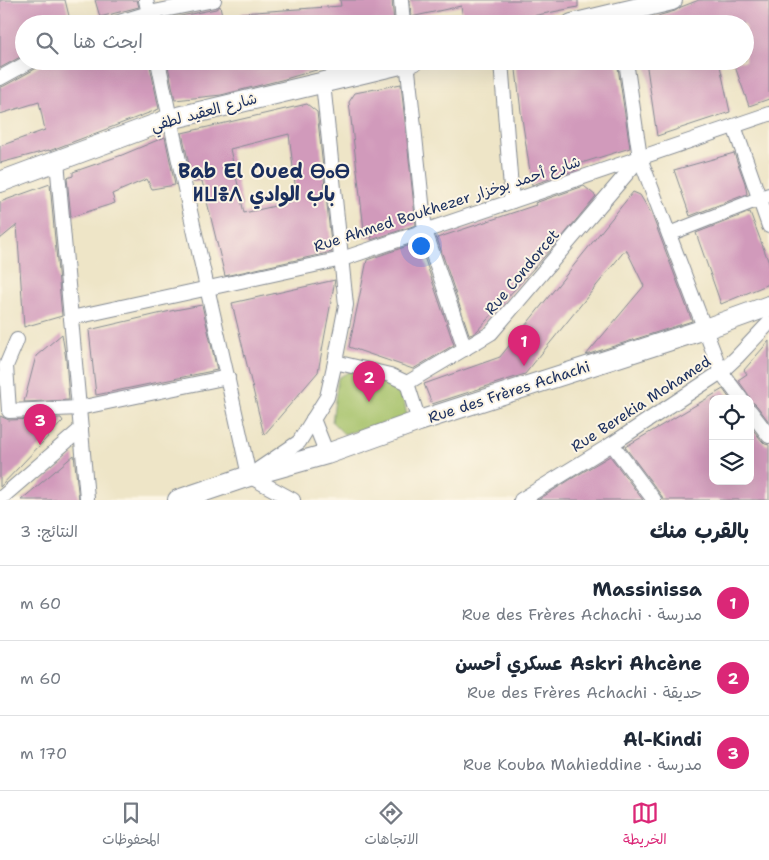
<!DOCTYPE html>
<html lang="ar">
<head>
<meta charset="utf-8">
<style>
	body { margin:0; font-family:"Shantell Sans","Playpen Sans Arabic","Noto Sans Tifinagh",sans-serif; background:#f6f6f7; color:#1f2937; direction:rtl }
	.controls { position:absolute; right:15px; bottom:15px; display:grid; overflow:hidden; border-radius:10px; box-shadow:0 5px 20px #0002 }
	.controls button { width:45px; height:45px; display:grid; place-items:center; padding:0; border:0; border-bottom:1px solid #e0e1e3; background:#fff; color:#1f2937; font:25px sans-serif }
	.you { position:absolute; left:420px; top:245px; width:18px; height:18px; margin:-12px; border:4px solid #fff; border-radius:50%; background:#1a73e8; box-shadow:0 0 0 8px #1a73e833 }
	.badge { display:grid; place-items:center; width:32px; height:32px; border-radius:50%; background:#db2777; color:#fff; font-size:16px; font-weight:700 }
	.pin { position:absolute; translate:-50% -41px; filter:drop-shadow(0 1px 2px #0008) }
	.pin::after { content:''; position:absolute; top:26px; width:18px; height:15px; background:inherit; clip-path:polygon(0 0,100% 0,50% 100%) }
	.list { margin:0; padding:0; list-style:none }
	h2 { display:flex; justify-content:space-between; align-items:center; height:65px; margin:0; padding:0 20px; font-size:21px }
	h2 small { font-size:16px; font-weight:400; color:#747a83 }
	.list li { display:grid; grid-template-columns:32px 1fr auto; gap:15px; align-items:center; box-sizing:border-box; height:75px; padding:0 20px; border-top:1px solid #e0e1e3 }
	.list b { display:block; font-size:19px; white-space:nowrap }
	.list p { margin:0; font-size:16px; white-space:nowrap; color:#747a83 }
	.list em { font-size:16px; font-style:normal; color:#747a83 }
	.icon { flex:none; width:28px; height:28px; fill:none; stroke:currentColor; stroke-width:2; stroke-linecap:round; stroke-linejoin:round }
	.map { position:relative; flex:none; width:769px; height:500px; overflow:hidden; direction:ltr }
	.search { position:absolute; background:#fff; box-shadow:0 5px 20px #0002; left:15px; right:15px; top:15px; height:55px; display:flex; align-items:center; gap:12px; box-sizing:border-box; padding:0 18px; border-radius:28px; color:#747a83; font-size:19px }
	.sheet { height:290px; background:#fff }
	nav { display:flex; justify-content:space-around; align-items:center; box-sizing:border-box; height:70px; border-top:1px solid #e0e1e3; background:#fff; font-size:14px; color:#747a83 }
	nav a { display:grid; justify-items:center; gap:2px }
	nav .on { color:#db2777 }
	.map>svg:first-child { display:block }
	.green { fill:#a4c168; stroke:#607863 }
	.building { fill:#d19abb; fill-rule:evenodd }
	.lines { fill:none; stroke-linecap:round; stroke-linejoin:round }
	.street-casing { stroke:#848a92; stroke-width:16 }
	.secondary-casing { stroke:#848a92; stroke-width:22 }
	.street { stroke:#fff; stroke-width:14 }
	.secondary { stroke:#fff; stroke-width:20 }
	.labels { text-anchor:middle; stroke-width:4; stroke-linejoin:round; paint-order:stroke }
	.street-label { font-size:15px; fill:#1b2f5e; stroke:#fcf5e5 }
	.district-label { font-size:20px; font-weight:bold; fill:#1b2f5e; stroke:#fcf5e5 }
</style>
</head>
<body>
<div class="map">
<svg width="769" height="500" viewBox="0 0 769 500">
	<rect width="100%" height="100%" fill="#fcf5e5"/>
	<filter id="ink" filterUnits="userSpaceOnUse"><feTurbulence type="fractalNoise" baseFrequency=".02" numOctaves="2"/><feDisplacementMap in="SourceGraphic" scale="10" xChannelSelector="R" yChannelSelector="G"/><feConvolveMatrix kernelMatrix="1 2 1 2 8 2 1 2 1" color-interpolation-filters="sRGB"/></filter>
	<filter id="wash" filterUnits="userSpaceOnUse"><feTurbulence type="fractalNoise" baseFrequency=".0096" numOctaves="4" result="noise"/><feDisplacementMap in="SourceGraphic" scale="20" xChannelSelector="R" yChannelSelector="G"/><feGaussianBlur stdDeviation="1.12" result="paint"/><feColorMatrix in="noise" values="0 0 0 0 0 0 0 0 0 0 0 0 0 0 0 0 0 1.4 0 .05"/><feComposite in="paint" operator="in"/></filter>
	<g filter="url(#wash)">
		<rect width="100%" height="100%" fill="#eee5c7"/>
		<!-- green -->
		<polygon class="green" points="352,370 383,377 402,388 407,417 344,434 332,422 338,378"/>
		<g id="blocks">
			<!-- building -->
			<g class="building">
				<polygon points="0,0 65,0 71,24 24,24 24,55 0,68"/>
				<polygon points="95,0 137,0 139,7 100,17"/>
				<polygon points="340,0 392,0 394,24 241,24 241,13 341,6"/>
				<polygon points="410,0 578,0 578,7 492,24 464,24 461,6 411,17"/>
				<polygon points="699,0 769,0 769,99 749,106 733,61 745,61 745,24 641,24 641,23 661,15 675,11 681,7"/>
				<polygon points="220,6 224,24 167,24 166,19 216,9"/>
				<polygon points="46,61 149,61 159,109 49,151 49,150 0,163 0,146 45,130 39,102 0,114 0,87 4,86 35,69"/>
				<polygon points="167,61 333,61 334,65 285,79 221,95 175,100"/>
				<polygon points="515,61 617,61 630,148 575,165 576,170 532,185 521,112"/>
				<polygon points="646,61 719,61 730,112 657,136"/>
				<polygon points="401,84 416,225 371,240 372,236 365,238 349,102 355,93"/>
				<path d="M307,104L317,112L332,252L225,276L202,181L193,182L182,133ZM289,134L297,201L244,213L230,149Z"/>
				<polygon points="165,137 175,185 152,189 147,179 112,194 115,203 71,217 67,178 73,176 73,172 122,155"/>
				<polygon points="734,153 745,183 747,194 690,216 674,170"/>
				<polygon points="50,184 62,316 24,327 17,225 0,239 0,202"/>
				<polygon points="584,186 596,196 562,237 477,331 471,335 469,334 437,238 536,205 535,203"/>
				<polygon points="633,192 640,195 652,215 692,321 586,355 644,286 626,249 525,374 432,404 424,384 500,357"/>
				<polygon points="750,212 769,263 769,284 721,304 696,233"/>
				<polygon points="419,242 454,345 413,369 349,347 367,260"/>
				<polygon points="335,280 318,372 264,435 232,303"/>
				<polygon points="202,305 217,370 96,395 89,330 175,310"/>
				<polygon points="62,334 66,359 69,400 24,402 36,356"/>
				<polygon points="769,341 769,422 757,406 754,403 750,402 750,399 748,394 738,380 747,374 744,370"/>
				<polygon points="723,389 730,399 713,399 713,481 750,481 750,426 762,441 765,444 769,445 769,500 663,500 661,495 625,447"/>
				<polygon points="0,416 9,420 61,418 63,421 0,487"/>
				<polygon points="74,455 79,500 21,500 48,477"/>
				<polygon points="610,456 643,500 538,500 571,479"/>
			</g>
		</g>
	</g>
	<g filter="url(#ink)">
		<use href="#blocks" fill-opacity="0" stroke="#848a92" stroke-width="1"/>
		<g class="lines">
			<defs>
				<g id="street">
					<polyline points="146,0 151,24"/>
					<polyline points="401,0 403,24"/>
					<polyline points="113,24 149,13 214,0"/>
					<path d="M158,61C186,200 219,337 249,476"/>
					<polyline points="407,61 425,231 465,349"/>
					<polyline points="501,61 512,201"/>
					<polyline points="626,61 640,158 721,372 741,399"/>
					<polyline points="0,78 31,61"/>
					<polyline points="734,126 769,226"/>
					<polyline points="57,161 87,498"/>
					<polyline points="669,234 769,195"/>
					<polyline points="71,318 342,259 769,114"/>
					<polyline points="17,340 6,366 9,411 79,408 228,377"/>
					<polyline points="335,362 390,375 407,383 419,421"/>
					<polyline points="407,383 491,333 640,158"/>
					<polyline points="750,411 769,436"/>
					<polyline points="313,419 327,454"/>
					<polyline points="612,444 654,500"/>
					<polyline points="259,469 299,442 327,397 335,362 346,305 323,83"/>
					<polyline points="249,476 293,500"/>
					<polyline points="0,499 81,429"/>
					<polyline points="521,500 612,444 721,372 737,357 769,323"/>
				</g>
				<g id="secondary">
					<polyline points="572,24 672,0"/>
					<polyline points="0,182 170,119 413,61"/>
					<polyline points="178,500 249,476 327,454 419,421 705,329 769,306"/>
				</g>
			</defs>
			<!-- street casing -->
			<use href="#street" class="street-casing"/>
			<!-- secondary casing -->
			<use href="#secondary" class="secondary-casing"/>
			<!-- street -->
			<use href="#street" class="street"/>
			<!-- secondary -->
			<use href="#secondary" class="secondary"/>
		</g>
	</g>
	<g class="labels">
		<!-- street labels -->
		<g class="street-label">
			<text transform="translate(204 112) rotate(-15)" y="5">شارع العقيد لطفي</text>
			<text transform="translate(447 204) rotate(-18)" y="5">Rue Ahmed Boukhezer شارع أحمد بوخزار</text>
			<text transform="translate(522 272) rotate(-50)" y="5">Rue Condorcet</text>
			<text transform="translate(509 392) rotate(-18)" y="5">Rue des Frères Achachi</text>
			<text transform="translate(641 404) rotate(-33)" y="5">Rue Berekia Mohamed</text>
		</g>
		<!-- district labels -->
		<g class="district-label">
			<text x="264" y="178">Bab El Oued ⴱⴰⴱ<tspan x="264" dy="23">ⵍⵡⴻⴷ باب الوادي</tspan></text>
		</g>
	</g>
</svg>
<div class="controls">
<button><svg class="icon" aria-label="locate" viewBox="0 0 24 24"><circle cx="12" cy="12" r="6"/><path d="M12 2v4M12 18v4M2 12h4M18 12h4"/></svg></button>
<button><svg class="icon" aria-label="layers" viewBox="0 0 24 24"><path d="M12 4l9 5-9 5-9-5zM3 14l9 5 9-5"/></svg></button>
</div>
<div class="you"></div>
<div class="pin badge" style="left:524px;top:366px">1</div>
<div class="pin badge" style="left:369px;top:402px">2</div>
<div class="pin badge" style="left:40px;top:445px">3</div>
<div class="search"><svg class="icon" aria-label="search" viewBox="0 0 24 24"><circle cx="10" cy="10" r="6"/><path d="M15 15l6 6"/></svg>ابحث هنا</div>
</div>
<section class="sheet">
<h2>بالقرب منك<small>النتائج: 3</small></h2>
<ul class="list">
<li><span class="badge">1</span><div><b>Massinissa</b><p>مدرسة · Rue des Frères Achachi</p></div><em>60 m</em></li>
<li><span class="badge">2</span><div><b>Askri Ahcène عسكري أحسن</b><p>حديقة · Rue des Frères Achachi</p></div><em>60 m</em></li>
<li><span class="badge">3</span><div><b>Al-Kindi</b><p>مدرسة · Rue Kouba Mahieddine</p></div><em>170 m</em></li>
</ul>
</section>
<nav>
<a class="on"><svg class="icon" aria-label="map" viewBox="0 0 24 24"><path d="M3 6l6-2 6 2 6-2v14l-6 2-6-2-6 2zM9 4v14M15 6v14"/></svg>الخريطة</a>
<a><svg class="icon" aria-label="directions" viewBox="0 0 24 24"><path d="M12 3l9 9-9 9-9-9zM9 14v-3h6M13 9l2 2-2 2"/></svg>الاتجاهات</a>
<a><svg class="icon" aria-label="saved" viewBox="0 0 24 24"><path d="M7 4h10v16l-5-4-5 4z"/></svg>المحفوظات</a>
</nav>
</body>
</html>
